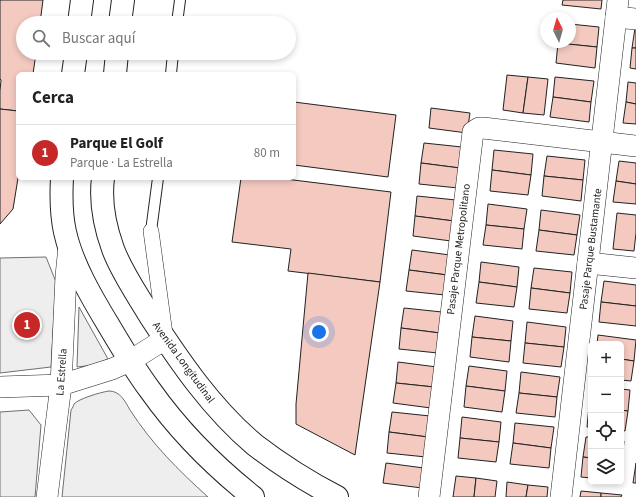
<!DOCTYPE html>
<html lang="es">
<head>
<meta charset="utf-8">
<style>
	body { margin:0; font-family:"Source Sans 3",sans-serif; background:#f6f6f6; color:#222 }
	.controls { position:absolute; right:12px; bottom:12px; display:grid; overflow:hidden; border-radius:6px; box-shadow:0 2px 6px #0003 }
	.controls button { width:36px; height:36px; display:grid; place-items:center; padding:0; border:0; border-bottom:1px solid #e0e0e0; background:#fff; color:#222; font:20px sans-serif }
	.compass { position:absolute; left:540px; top:12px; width:36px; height:36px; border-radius:50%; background:#fff; box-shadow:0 2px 6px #0003; rotate:355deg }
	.you { position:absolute; left:319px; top:332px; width:14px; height:14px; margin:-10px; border:3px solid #fff; border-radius:50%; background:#1a73e8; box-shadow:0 0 0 6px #1a73e833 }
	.badge { display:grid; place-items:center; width:26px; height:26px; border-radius:50%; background:#c62828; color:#fff; font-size:13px; font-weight:700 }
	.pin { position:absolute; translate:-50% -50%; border:2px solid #fff; box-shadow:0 1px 4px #0006 }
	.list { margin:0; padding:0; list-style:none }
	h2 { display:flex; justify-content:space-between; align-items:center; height:52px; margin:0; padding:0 16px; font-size:17px }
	h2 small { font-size:13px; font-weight:400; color:#767676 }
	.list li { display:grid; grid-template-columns:26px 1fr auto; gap:12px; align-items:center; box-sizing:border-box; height:56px; padding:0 16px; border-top:1px solid #e0e0e0 }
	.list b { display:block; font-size:15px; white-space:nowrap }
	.list p { margin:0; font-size:13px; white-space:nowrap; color:#767676 }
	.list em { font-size:13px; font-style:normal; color:#767676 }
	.icon { flex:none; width:22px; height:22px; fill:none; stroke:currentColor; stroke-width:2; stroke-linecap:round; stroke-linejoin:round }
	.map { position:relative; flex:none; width:636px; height:497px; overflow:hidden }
	.search { position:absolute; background:#fff; box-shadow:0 2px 6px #0003; left:16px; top:16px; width:280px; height:44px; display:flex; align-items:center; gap:10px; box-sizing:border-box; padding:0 14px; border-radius:22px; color:#767676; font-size:15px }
	.panel { position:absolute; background:#fff; box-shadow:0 2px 6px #0003; left:16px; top:72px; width:280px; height:108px; border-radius:6px }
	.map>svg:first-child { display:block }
	.green { fill:#eee; stroke:#6f6f6f }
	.building { fill:#f3c9c0; stroke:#222 }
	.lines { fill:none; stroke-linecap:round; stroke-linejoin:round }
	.service-casing { stroke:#222; stroke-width:12 }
	.pedestrian-casing { stroke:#222; stroke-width:16 }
	.minor-casing { stroke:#222; stroke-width:22 }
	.secondary-casing { stroke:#222; stroke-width:24 }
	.service { stroke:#fff; stroke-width:10 }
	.pedestrian { stroke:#fff; stroke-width:15 }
	.minor { stroke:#fff; stroke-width:21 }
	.secondary { stroke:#fff; stroke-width:22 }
	.labels { text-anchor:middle; stroke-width:3; stroke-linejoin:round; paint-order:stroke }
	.street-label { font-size:11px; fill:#222; stroke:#fff }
</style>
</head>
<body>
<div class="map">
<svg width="636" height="497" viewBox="0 0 636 497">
	<rect width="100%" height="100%" fill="#fff"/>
	<!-- green -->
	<g class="green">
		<polygon points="46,257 56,282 51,367 0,373 0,258"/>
		<polygon points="79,307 108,359 94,365 77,367"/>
		<path d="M109,391C120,391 125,401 130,410C152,444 178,470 208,497H62L71,410C72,409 74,405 74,404C78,399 101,392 109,391Z"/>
		<polygon points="29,410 41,425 35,497 0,497 0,412"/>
	</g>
	<!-- building -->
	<g class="building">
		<polygon points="0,0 43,0 40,23 23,23 23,53 36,53 33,74 18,74 18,111 0,109 0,91 1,80 0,79"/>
		<polygon points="563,0 602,0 601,9 562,5"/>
		<polygon points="570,24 599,27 597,47 558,43 559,42 570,42"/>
		<polygon points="635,28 636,28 636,48 632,48"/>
		<polygon points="558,43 597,47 595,68 556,63"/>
		<polygon points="632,48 636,48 636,69 630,68"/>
		<polygon points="507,75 528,77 523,113 503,110"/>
		<polygon points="528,77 548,79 544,115 523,113"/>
		<polygon points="555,77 594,81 591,102 553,97"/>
		<polygon points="628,82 636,83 636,104 626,102"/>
		<polygon points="553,97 591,102 589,122 550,117"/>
		<polygon points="294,102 396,115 388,177 294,165"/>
		<polygon points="626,102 636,104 636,124 623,123"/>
		<polygon points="431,108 470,113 467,133 429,128"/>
		<polygon points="0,109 18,111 18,178 13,209 0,224"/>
		<polygon points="424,143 462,147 460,168 421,163"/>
		<polygon points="494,150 533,154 531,175 492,170"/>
		<polygon points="547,156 585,160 583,180 544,176"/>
		<polygon points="619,161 636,163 636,184 616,181"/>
		<polygon points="421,163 460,168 458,188 419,184"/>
		<polygon points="492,170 531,175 528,195 490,191"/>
		<polygon points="544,176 583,180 581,201 542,196"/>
		<polygon points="241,178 277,178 391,192 380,282 288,271 291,249 232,242"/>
		<polygon points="616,181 636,184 636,204 613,202"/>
		<polygon points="417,196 456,200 454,221 415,216"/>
		<polygon points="488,204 527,209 524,229 486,225"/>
		<polygon points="541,210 580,215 577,235 539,230"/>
		<polygon points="617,213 636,215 636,233 634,251 613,249"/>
		<polygon points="415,216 454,221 451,241 413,236"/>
		<polygon points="486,225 524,229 522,249 483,245"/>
		<polygon points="539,230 577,235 574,255 536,251"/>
		<polygon points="412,250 450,255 447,275 409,270"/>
		<polygon points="481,262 519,267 517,287 479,282"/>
		<polygon points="534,268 572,272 570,293 531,288"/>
		<polygon points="409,270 447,275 445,295 406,291"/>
		<polygon points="308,273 380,282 355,455 296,424 296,404"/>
		<polygon points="604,281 636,285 636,306 601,302"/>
		<polygon points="479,282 517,287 514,307 476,303"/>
		<polygon points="531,288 570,293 567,313 529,309"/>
		<polygon points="601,302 636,306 636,326 599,322"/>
		<polygon points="404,308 442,312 440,333 401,328"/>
		<polygon points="475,316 513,321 511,341 472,337"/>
		<polygon points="527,322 566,327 564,347 525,343"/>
		<polygon points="401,328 440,333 438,353 399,349"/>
		<polygon points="598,335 636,340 634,361 621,359 621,344 597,344"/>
		<polygon points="472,337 511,341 509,362 470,357"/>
		<polygon points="525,343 564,347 561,367 523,363"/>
		<polygon points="621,359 634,361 631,381 621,380"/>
		<polygon points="398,362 437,367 434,387 396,383"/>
		<polygon points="469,366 507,371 505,391 466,386"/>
		<polygon points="521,372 560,377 557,397 519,393"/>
		<polygon points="396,383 434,387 431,408 393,403"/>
		<polygon points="466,386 505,391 502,412 464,407"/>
		<polygon points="621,389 630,390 628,411 621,410"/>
		<polygon points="519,393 557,397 555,417 516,413"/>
		<polygon points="589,406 591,406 591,427 587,427"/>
		<polygon points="621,410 628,411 625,431 621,430"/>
		<polygon points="392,412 430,416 428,437 389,432"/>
		<polygon points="462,417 501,422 499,442 460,438"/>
		<polygon points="515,423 554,427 551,448 513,443"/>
		<polygon points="389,432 428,437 426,457 387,453"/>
		<polygon points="586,437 591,437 591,458 583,457"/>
		<polygon points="460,438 499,442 496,462 458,458"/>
		<polygon points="621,441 624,441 622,461 621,461"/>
		<polygon points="513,443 551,448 549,468 510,464"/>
		<polygon points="583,457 591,458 591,478 581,477"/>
		<polygon points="386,463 424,468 422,488 383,483"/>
		<polygon points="636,463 636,483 633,483"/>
		<polygon points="456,476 476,478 474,497 453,497"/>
		<polygon points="476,478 497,481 495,497 474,497"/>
		<polygon points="507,482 528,485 526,497 506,497"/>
		<polygon points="528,485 548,487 547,497 526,497"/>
		<polygon points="581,491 601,493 601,497 580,497"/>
		<polygon points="601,493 622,495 621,497 601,497"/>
	</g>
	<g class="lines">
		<defs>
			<g id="service">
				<polyline points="177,23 180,0"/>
				<polyline points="171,74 173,53"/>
				<polyline points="151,231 158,178"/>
			</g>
			<polyline id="pedestrian" points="151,231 165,334"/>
			<g id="minor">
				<polyline points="616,17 636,19"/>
				<polyline points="588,263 636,268"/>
				<polyline points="0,387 61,385 112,369 130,361 165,339"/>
				<polyline points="47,497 61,385 66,276 69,246"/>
				<polyline points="429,497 473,132 479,128 483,128 636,146"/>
				<polyline points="561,497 618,0"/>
			</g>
			<g id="secondary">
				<polyline points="79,23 82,0"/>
				<polyline points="120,23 123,0"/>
				<polyline points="73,74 76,53"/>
				<polyline points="115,74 117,53"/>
				<path d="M62,178C61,196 61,214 65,232C72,264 92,298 109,326C122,348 135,370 150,390C179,431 214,466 253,497"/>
				<path d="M103,178C100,202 105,227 113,249C122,273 137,294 150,316C180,362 212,409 255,445C281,465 308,482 337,497"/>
			</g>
		</defs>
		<!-- service casing -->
		<use href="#service" class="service-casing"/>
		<!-- pedestrian casing -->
		<use href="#pedestrian" class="pedestrian-casing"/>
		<!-- minor casing -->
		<use href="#minor" class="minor-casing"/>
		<!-- secondary casing -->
		<use href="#secondary" class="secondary-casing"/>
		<!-- service -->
		<use href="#service" class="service"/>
		<!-- pedestrian -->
		<use href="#pedestrian" class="pedestrian"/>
		<!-- minor -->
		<use href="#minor" class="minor"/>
		<!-- secondary -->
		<use href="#secondary" class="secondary"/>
	</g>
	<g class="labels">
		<!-- street labels -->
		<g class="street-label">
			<text transform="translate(458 249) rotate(-83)" y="4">Pasaje Parque Metropolitano</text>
			<text transform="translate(590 249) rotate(-83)" y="4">Pasaje Parque Bustamante</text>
			<text transform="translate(184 362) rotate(54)" y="4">Avenida Longitudinal</text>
			<text transform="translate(61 372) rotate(-86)" y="4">La Estrella</text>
		</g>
	</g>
</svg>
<div class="controls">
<button>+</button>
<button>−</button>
<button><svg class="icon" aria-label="locate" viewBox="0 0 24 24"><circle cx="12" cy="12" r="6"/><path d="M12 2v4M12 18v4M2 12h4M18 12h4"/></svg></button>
<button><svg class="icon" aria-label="layers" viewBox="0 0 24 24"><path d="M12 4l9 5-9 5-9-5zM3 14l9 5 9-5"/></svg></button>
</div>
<svg class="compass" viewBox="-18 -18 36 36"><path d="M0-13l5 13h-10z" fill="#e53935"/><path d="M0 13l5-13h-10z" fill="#767676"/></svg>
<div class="you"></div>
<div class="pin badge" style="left:27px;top:325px">1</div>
<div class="search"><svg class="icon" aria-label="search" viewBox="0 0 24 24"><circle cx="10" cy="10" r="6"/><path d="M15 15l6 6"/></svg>Buscar aquí</div>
<section class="panel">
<h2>Cerca<small></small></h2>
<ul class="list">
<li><span class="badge">1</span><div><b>Parque El Golf</b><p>Parque · La Estrella</p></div><em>80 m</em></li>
</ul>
</section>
</div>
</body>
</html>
